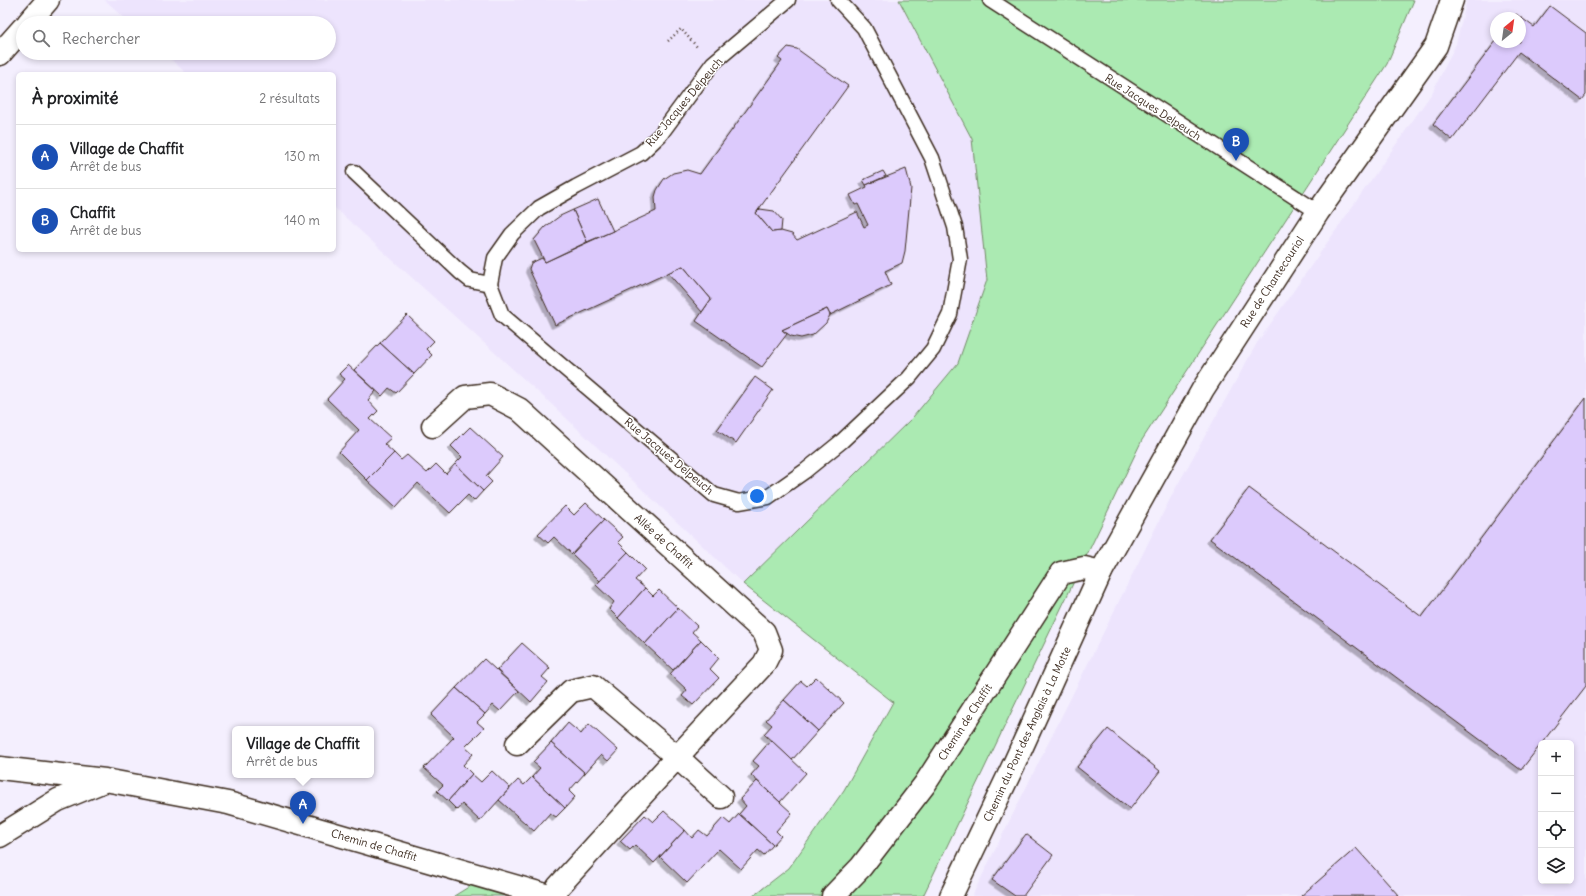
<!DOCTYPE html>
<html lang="fr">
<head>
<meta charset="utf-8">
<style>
	body { margin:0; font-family:Delius,sans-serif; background:#f6f6f6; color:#202124 }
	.controls { position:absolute; right:12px; bottom:12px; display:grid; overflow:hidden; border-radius:6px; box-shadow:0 2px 6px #0003 }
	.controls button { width:36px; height:36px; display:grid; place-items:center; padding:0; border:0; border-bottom:1px solid #e0e0e0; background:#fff; color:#202124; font:20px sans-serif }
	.compass { position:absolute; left:1490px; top:12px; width:36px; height:36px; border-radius:50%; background:#fff; box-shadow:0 2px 6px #0003; rotate:29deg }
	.you { position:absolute; left:757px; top:496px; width:14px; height:14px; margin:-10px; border:3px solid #fff; border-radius:50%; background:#1a73e8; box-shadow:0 0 0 6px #1a73e833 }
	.badge { display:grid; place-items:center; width:26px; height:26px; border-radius:50%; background:#0b8043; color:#fff; font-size:13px; font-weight:700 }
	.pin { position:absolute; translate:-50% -33px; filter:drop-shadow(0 1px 2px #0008) }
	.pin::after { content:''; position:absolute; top:21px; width:14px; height:12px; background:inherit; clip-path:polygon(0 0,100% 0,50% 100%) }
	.popup { position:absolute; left:232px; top:726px; width:142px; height:52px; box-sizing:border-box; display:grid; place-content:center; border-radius:6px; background:#fff; filter:drop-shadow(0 1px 3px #0005); font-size:13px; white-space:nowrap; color:#757577 }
	.popup b { font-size:15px; color:#202124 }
	.popup::after { content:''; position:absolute; left:50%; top:100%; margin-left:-8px; border:8px solid transparent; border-top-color:#fff }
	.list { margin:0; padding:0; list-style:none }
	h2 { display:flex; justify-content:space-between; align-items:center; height:52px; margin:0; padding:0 16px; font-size:17px }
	h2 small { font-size:13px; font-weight:400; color:#757577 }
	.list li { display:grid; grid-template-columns:26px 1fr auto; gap:12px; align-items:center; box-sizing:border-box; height:64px; padding:0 16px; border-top:1px solid #e0e0e0 }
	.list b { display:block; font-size:15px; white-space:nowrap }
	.list p { margin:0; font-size:13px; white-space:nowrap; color:#757577 }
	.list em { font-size:13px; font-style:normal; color:#757577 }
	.icon { flex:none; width:22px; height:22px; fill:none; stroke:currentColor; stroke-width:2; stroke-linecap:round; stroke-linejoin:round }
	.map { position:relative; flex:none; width:1586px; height:896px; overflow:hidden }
	.search { position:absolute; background:#fff; box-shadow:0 2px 6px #0003; left:16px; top:16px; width:320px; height:44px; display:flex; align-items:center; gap:10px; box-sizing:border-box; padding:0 14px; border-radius:22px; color:#757577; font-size:15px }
	.panel { position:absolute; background:#fff; box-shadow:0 2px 6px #0003; left:16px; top:72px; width:320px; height:180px; border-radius:6px }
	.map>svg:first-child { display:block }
	.built { fill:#ede4fd; fill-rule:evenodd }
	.green { fill:#abeab2; stroke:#738a68 }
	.building { fill:#dccafc; stroke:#3b2a1e; filter:url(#shadow) }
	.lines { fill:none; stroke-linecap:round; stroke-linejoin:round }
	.service-casing { stroke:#3b2a1e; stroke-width:17 }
	.minor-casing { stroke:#3b2a1e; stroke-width:25 }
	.primary-casing { stroke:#3b2a1e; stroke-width:25 }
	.path { stroke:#3b2a1e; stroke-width:2.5; stroke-dasharray:1 3; stroke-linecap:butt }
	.service { stroke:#fff; stroke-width:14 }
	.minor { stroke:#fff; stroke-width:22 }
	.primary { stroke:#fff; stroke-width:22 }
	.labels { text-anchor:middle; stroke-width:3; stroke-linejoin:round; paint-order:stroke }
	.street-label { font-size:11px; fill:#3b2a1e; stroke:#fff }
</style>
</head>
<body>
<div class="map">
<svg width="1586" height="896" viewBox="0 0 1586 896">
	<defs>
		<filter id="shadow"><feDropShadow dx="-3.5" dy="3.5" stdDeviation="0" flood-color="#0004"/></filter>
	</defs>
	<rect width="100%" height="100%" fill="#f4effe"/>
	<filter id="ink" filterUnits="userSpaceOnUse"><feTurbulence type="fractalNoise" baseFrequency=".025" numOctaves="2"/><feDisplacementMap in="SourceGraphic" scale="8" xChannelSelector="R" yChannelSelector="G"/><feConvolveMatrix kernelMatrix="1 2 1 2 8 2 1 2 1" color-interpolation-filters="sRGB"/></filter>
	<g filter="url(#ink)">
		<!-- built -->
		<g class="built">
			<polygon points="105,0 899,0 972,139 987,280 959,363 913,417 743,584 548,401 334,207 334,74 187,74 164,53 329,53 329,23 130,23"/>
			<path d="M1467,0H1586V896H972L1173,493L1257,343L1432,93L1456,44ZM1496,18H1520V42H1496ZM1541,743H1571V881H1541Z"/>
		</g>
		<!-- green -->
		<g class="green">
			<polygon points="899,0 1414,0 1387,64 1142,440 923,896 753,896 789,868 844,790 893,702 743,584 913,417 958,363 987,280 972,139"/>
			<polygon points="475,883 520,896 454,896"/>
		</g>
		<!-- building -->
		<g class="building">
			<polygon points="1550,6 1586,33 1586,95 1582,100 1519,52 1452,140 1433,124 1496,41 1520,42 1520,18 1513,18 1516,14 1534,27"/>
			<polygon points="788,47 797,49 848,86 756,213 772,232 781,231 792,234 797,240 857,212 864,227 868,225 858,204 855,205 850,195 867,187 866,185 906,169 911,188 905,251 902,263 885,271 891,285 830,315 827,309 782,330 787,334 762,367 696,321 711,299 683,266 555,325 529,269 531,263 542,258 545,262 656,211 655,197 657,190 664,179 673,173 687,170 700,174 782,61 778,58"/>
			<polygon points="883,171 886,176 866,185 863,180"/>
			<polygon points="598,199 613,231 587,242 573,210"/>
			<polygon points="760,209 774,211 782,220 781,231 772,232 756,213"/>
			<polygon points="573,210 587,242 545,262 534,240 545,227 560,216"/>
			<polygon points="683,266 711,299 702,312 668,273"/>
			<polygon points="827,309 830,315 826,323 813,335 801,338 791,336 782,330"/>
			<polygon points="407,315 434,341 426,349 432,355 414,374 380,343"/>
			<polygon points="380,343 414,374 396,393 389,388 382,396 354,370"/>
			<polygon points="348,365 376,391 368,400 378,411 370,419 391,438 384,444 394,453 367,480 339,452 359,430 327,399 345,379 339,374"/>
			<polygon points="755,377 773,390 736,443 717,430"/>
			<polygon points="1586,398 1586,686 1521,770 1210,539 1249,488 1422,617"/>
			<polygon points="470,427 503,457 486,476 492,482 483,491 455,464 462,457 451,446"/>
			<polygon points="394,453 401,460 407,455 427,473 436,464 446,474 455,464 483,491 474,501 468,495 450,513 418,483 396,507 367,480"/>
			<polygon points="586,503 604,520 572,554 554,537 548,543 538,534 565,506 574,515"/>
			<polygon points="604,520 623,537 618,542 628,552 600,581 572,554"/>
			<polygon points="628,552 645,569 635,580 645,588 618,618 609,609 614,602 596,585"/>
			<polygon points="645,588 653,596 659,590 678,608 645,644 618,618"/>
			<polygon points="678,608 697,626 692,632 701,640 673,670 645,644"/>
			<polygon points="701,640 719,658 710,669 719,678 693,705 682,696 687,690 670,674"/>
			<polygon points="522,643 550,668 542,677 548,682 531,702 497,670"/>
			<polygon points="484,659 519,691 500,711 493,705 485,714 456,688"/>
			<polygon points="816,677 844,703 818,731 784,700 801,681 807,686"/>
			<polygon points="456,688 485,714 477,722 484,728 465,747 473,754 463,765 472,774 448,801 437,791 443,785 424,768 454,737 431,715"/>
			<polygon points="784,700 818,731 792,760 764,734 772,725 766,720"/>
			<polygon points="568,723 581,734 589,724 618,750 608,761 601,755 585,773 551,743"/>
			<polygon points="1108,729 1160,771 1130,809 1077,767"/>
			<polygon points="771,740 806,773 780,802 751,775 759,766 753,761"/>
			<polygon points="551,743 585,773 569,791 575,797 565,808 532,777 540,768 533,762"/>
			<polygon points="492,771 510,788 480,821 462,804 457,810 448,801 472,774 481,782"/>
			<polygon points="532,777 565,808 556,817 550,813 534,831 499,800 518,780 524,785"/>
			<polygon points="757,781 792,813 776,831 781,836 773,845 739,814 746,806 740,799"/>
			<polygon points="664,811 685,830 654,863 635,845 630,850 620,841 645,815 653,822"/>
			<polygon points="739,814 773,845 764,855 758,850 741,869 719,849 687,883 660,857 685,830 692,838 699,830 707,836 723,818 730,824"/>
			<polygon points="1026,834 1053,855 1023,896 1015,896 992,880"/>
			<polygon points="1356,848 1399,896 1301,896"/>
		</g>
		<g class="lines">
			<defs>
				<g id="service">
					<polyline points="788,0 713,63 660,135 641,153 576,187 539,208 512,234 495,258 490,284 502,315 714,495 739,502 768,497 805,471 842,441 909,378 933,349 950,314 960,259 955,227 932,158 864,28 838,0"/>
					<polyline points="990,0 1318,212"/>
					<polyline points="354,172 460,272 470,280 490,284"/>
				</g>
				<g id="minor">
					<polyline points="433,426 465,397 490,394 519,409 764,632 771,650 764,664 677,757 558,887 555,896"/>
					<polyline points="517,744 571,691 593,686 677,757 721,797"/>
					<polyline points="0,768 105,780 228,803 549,896"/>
					<polyline points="0,836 58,800 104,781"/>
					<polyline points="833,896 861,867 925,784 1061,573 1084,568 1101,572"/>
					<polyline points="951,896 1015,762 1101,572 1203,389 1318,212 1436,46 1452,0"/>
				</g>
				<g id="primary">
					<polyline points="28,23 48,0"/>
					<polyline points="0,54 23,28"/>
				</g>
			</defs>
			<!-- service casing -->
			<use href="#service" class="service-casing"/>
			<!-- minor casing -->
			<use href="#minor" class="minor-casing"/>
			<!-- primary casing -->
			<use href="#primary" class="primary-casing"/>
			<!-- path -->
			<polyline class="path" points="668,41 681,29 698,48"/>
			<!-- service -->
			<use href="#service" class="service"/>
			<!-- minor -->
			<use href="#minor" class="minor"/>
			<!-- primary -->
			<use href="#primary" class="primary"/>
		</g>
	</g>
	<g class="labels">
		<!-- street labels -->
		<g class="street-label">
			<text transform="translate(684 102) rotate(-50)" y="4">Rue Jacques Delpeuch</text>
			<text transform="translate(1153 107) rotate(33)" y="4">Rue Jacques Delpeuch</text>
			<text transform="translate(1272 282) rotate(-57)" y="4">Rue de Chantecouriol</text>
			<text transform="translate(669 456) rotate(40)" y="4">Rue Jacques Delpeuch</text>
			<text transform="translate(664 541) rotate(42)" y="4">Allée de Chaffit</text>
			<text transform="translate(965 722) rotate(-57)" y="4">Chemin de Chaffit</text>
			<text transform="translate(1027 734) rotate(-65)" y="4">Chemin du Pont des Anglais à La Motte</text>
			<text transform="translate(374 845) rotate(16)" y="4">Chemin de Chaffit</text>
		</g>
	</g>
</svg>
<div class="controls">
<button>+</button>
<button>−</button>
<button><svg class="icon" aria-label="locate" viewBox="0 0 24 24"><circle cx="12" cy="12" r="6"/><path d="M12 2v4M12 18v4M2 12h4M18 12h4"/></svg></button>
<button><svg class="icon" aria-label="layers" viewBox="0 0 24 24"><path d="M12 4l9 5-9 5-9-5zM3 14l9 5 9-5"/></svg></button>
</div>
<svg class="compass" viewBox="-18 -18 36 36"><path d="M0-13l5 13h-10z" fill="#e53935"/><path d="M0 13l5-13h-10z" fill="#757577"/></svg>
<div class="you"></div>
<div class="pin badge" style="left:303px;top:824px;background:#1a4fb4">A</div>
<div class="popup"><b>Village de Chaffit</b>Arrêt de bus</div>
<div class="pin badge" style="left:1236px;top:161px;background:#1a4fb4">B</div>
<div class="search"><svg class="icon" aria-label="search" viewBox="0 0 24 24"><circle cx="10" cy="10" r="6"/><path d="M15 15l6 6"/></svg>Rechercher</div>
<section class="panel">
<h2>À proximité<small>2 résultats</small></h2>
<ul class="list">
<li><span class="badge" style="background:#1a4fb4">A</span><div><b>Village de Chaffit</b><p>Arrêt de bus</p></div><em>130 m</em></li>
<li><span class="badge" style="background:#1a4fb4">B</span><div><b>Chaffit</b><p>Arrêt de bus</p></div><em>140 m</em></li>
</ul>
</section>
</div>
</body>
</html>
